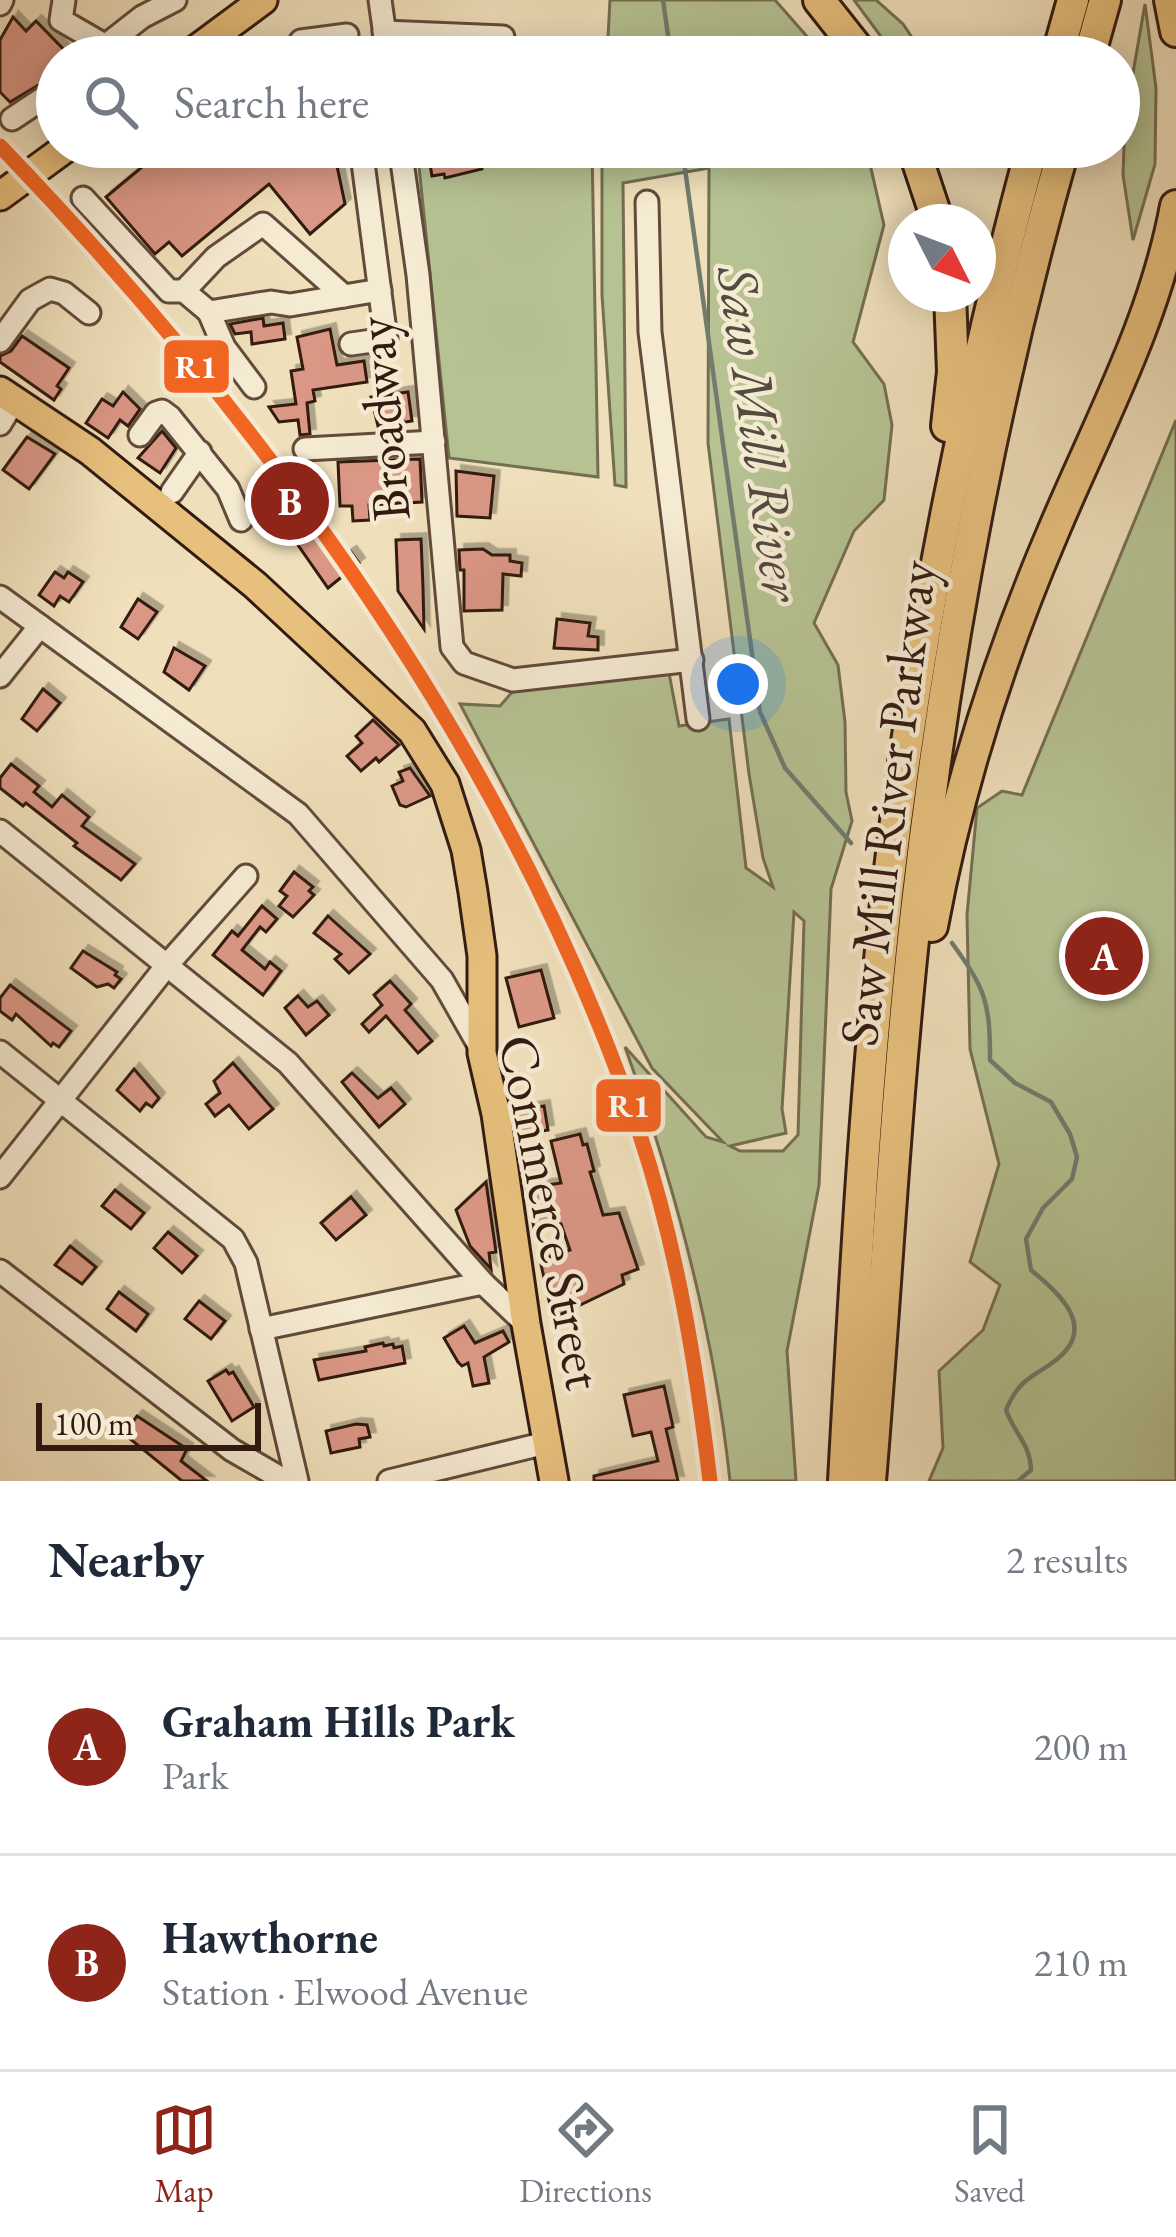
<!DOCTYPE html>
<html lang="en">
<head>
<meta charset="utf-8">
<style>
	body { margin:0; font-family:"EB Garamond",serif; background:#f6f6f7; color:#1f2937 }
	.compass { position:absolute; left:888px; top:204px; width:108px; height:108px; border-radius:50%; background:#fff; box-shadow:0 6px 30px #0003; rotate:132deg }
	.scale { position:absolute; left:36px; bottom:30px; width:225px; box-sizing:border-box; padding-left:12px; border:6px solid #331a11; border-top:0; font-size:33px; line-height:42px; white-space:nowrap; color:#331a11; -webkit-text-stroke:9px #f5ead2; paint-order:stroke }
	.you { position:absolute; left:738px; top:684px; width:42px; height:42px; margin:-30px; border:9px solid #fff; border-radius:50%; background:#1a73e8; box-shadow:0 0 0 18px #1a73e833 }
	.badge { display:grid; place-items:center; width:78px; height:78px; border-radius:50%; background:#8f2418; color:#fff; font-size:39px; font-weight:700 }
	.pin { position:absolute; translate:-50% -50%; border:6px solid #fff; box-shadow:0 3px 12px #0006 }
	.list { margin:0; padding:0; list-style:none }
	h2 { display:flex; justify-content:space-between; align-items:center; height:156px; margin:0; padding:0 48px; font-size:51px }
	h2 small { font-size:39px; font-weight:400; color:#747a83 }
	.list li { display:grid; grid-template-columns:78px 1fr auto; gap:36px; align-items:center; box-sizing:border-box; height:216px; padding:0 48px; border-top:3px solid #e0e1e3 }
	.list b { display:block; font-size:45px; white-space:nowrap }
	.list p { margin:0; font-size:39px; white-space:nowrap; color:#747a83 }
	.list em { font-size:39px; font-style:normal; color:#747a83 }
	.icon { flex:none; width:66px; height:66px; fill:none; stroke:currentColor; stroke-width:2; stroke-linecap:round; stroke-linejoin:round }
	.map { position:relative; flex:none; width:1176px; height:1481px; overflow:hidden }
	.search { position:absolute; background:#fff; box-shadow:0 6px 30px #0003; left:36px; right:36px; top:36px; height:132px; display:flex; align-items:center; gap:30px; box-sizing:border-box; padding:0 42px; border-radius:66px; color:#747a83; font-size:45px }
	.sheet { height:588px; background:#fff }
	nav { display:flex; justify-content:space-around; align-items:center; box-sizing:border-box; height:168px; border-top:3px solid #e0e1e3; background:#fff; font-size:33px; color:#747a83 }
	nav a { display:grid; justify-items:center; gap:6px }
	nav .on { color:#8f2418 }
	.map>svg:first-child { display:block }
	.green { fill:#b6c292; stroke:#746e52; stroke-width:3; fill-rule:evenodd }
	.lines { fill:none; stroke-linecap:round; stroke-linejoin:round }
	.stream { stroke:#717c6e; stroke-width:4.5 }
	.building { fill:#da9785; stroke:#331a11; stroke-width:3; filter:url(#shadow) }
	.minor-casing { stroke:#624b3b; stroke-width:27 }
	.major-casing { stroke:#331a11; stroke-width:33 }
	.highway-casing { stroke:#331a11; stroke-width:36 }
	.minor { stroke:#f5ead2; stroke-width:21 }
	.major { stroke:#e8c07d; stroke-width:27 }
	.highway { stroke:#e8c07d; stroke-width:30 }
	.rail-1-casing { stroke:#f5ead2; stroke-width:24 }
	.rail-1 { stroke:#f26522; stroke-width:15 }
	.labels { text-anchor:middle; stroke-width:9; stroke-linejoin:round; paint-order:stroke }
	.street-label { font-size:54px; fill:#331a11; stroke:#f5ead2 }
	.water-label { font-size:57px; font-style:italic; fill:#524b40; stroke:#f5ead2 }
	.line-badge { stroke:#f5ead2; stroke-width:4.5 }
	.badge-label { font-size:33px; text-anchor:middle; font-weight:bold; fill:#fff }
</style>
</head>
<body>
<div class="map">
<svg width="1176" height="1481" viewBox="0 0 1176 1481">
	<defs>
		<filter id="shadow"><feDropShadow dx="5.5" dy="-5.5" stdDeviation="0" flood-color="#0004"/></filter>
	</defs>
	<rect width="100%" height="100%" fill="#efdfba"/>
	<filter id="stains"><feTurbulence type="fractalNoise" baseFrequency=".00167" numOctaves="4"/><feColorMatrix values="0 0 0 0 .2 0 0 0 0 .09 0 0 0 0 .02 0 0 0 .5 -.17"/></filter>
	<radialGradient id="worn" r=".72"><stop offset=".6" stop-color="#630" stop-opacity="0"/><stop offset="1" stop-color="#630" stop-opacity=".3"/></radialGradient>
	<!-- green -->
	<g class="green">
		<polygon points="610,0 775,0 825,57 607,57"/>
		<polygon points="854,0 876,0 903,24 925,57 896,57"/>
		<polygon points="1145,4 1156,88 1155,164 1133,240 1123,175 1125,119"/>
		<polygon points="417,147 592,147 598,477 449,458"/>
		<path d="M602,147H866L884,225L853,342L884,384L892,425L884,500L854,531L814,623L838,665L845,722L846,792L852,821L831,889L819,1185L787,1351L796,1481H730C714,1331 676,1188 625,1047L706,1137L723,1142L652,1068L460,704L500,706L513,691L669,673L679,726L729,719L746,868L773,887L763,858L749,774L708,443L709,168L623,183L626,487L615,485L602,295ZM794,912L804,921L798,1135L783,1151H740L730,1146L786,1133L782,1109Z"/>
		<polygon points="1176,420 1176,1481 929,1481 943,1448 939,1371 983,1330 1000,1285 970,1262 999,1164 970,1049 967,915 977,808 1002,791 1022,795"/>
	</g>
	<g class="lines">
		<!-- stream -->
		<g class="stream">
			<polyline points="663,0 671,57"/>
			<polyline points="682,147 760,712 785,768 851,843"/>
			<path d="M952,943C986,990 990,1002 990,1060L1015,1083L1051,1102L1070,1134L1077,1157L1072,1179L1043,1208L1026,1239L1031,1270C1061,1295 1100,1329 1052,1363C1028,1380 1019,1380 1006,1410C1015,1435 1030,1443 1031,1470L1018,1481"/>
		</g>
	</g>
	<!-- building -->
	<g class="building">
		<polygon points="13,17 26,31 36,21 71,57 57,57 57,74 10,102 0,92 0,40"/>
		<polygon points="166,147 333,147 345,204 310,234 269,184 182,256 169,242 155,254 106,197"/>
		<polygon points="460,147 478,147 482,169 445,178 444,174 432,176 429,158"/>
		<polygon points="263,318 264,326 283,323 285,339 252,344 251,332 235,334 230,324"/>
		<polygon points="330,329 337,365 364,361 367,382 313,390 315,401 307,403 310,434 300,435 298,420 279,422 269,407 296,404 291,371 303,369 297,337"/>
		<polygon points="22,336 69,368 57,386 61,389 54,400 0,362 0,356 11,351"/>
		<polygon points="123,392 140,409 128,426 120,420 108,438 86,423 102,399 113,406"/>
		<polygon points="408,392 412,421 378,426 371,397"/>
		<polygon points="162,431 176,448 160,473 138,458"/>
		<polygon points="27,437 55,454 29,489 3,470"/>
		<polygon points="420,459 422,502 369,505 370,520 353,521 352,506 340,506 338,462"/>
		<polygon points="456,471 494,476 490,518 457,516"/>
		<polygon points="282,483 338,560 351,552 359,563 328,588 286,528 274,536 253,503"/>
		<polygon points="421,539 423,587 424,629 398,591 396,540"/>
		<polygon points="483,549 492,555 510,555 510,561 522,563 521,576 503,574 502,610 464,611 464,570 460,570 459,550"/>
		<polygon points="55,572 64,578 68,572 83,582 69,602 60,596 54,606 39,595"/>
		<polygon points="138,599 157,612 138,639 121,627"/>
		<polygon points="557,619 590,623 588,636 598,637 598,650 554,648"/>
		<polygon points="174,648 205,666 189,690 164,672"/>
		<polygon points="43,689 60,703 37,731 22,719"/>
		<polygon points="373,720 399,745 379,762 376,758 361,771 347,756 362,743 356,736"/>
		<polygon points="11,764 39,786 34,792 52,807 62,795 89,817 82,826 135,864 121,880 74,846 77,843 26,803 23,806 0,788 0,778"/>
		<polygon points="410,768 430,796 406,807 400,805 392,786 403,781 399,772"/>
		<polygon points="294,872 313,887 309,891 314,895 293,917 279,906 287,896 280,891"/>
		<polygon points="262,906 277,919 266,932 260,927 242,950 265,969 270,962 281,971 263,995 213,955 232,931 238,936"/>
		<polygon points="328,916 370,954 349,973 335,959 341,954 314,933"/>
		<polygon points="83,951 117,972 115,975 121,979 114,988 108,984 97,987 71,968"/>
		<polygon points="541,970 554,1018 519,1027 506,978"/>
		<polygon points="390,981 411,1004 405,1010 432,1041 418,1053 386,1016 369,1032 362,1024 382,1005 374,995"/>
		<polygon points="10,985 71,1031 59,1047 53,1043 51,1046 16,1014 12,1020 0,1011 0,998"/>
		<polygon points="298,996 308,1007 317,1001 329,1015 306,1035 285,1008"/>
		<polygon points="233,1063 273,1109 249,1129 229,1105 215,1116 206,1104 220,1093 214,1081"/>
		<polygon points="134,1069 159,1098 152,1107 146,1103 140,1111 117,1090"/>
		<polygon points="352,1073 378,1098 391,1088 405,1104 379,1127 342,1082"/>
		<polygon points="544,1106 548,1130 518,1135 514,1111"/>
		<polygon points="580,1134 583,1145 587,1144 594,1171 590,1172 603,1215 619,1213 638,1269 622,1275 624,1284 553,1318 540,1260 570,1250 561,1224 534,1228 527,1188 561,1183 551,1141"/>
		<polygon points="486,1182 496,1252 489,1253 491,1269 470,1246 456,1210"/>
		<polygon points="115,1190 144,1213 131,1229 102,1206"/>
		<polygon points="351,1197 366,1215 336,1240 321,1223"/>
		<polygon points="168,1232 197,1256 182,1273 154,1248"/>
		<polygon points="70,1246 96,1267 82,1284 55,1265"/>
		<polygon points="119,1292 148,1314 136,1331 107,1309"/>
		<polygon points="199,1301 225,1321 211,1339 185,1319"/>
		<polygon points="464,1326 475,1343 503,1331 509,1342 484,1357 489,1383 473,1386 468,1363 462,1366 458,1362 444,1338"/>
		<polygon points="383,1343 384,1346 393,1344 394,1348 402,1346 405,1363 319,1380 314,1360 366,1351 365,1347"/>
		<polygon points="226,1370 229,1374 233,1372 254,1407 232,1421 208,1381"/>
		<polygon points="664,1386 673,1427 666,1429 678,1481 594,1481 594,1476 658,1461 651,1432 633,1436 624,1395"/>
		<polygon points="137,1416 187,1449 181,1461 207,1481 182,1481 124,1434"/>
		<polygon points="356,1424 367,1425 370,1437 359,1439 360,1447 331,1453 326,1431"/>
	</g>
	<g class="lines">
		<defs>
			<g id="minor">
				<polyline points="64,0 61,20 106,46"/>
				<polyline points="380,0 388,57"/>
				<polyline points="0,4 2,0"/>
				<polyline points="384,32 503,37 505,57"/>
				<polyline points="91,57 142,17 175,0"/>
				<polyline points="314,57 301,41 347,35"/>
				<polyline points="12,119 57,89"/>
				<polyline points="400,147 418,275 452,647 464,663 513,680 692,660"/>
				<polyline points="83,198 169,291 184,291 209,312 271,302 290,305 380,290"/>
				<polyline points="647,202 650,332 698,719"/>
				<polyline points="184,291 216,257 263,224 344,296"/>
				<polyline points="209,312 224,347 254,387"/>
				<polyline points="0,341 30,300 50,289 64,293 89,313"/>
				<polyline points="351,344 386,339 361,147"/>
				<polyline points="0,424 14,401"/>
				<polyline points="140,435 156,413 162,411 170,417 228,489 241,520"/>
				<polyline points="305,449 434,442"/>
				<polyline points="172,492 200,452"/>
				<polyline points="0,597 298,814 442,980 480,1047"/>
				<polyline points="0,676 40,626"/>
				<polyline points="0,831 288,1063 483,1283 526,1324"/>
				<polyline points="0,1052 233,1239 246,1263 297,1481"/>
				<polyline points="0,1177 168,964 246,876"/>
				<polyline points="0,1271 232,1450 286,1481"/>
				<polyline points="261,1329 483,1283"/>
				<polyline points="389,1481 546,1443"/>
			</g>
			<g id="major">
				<polyline points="186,57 263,0"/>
				<polyline points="0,196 67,147"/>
				<polyline points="0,391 90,451 255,585 412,731 445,784 466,850 473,892 482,956 482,1053 496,1114 526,1324 554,1481"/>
			</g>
			<g id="highway">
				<polyline points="819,0 864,57"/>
				<polyline points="1170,0 1176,31"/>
				<polyline points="1057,57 1073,0"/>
				<polyline points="1089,57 1105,0"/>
				<polyline points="913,147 938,222"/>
				<polyline points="947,426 953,372 950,294"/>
				<path d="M932,926C957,791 999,658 1053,532C1098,425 1155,321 1176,206"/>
				<path d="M844,1481C855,1285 865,1089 887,894C916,641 966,392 1032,147"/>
				<path d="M870,1481C886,1292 895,1100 916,912C945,654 993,396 1064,147"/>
			</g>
		</defs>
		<!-- minor casing -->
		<use href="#minor" class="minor-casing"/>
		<!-- major casing -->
		<use href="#major" class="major-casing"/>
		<!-- highway casing -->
		<use href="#highway" class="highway-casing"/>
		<!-- minor -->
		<use href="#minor" class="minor"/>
		<!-- major -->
		<use href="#major" class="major"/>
		<!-- highway -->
		<use href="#highway" class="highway"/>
		<defs>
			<path id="rail-1" d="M0,146C271,428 514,761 640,1135C677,1247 696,1364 710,1481"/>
		</defs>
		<!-- rail-1 casing -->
		<use href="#rail-1" class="rail-1-casing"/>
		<!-- rail-1 -->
		<use href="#rail-1" class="rail-1"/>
	</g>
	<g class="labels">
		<!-- street labels -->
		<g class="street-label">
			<text transform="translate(382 419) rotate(-95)" y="19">Broadway</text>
			<text transform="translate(887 803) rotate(-83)" y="19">Saw Mill River Parkway</text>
			<text transform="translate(552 1212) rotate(79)" y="19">Commerce Street</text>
		</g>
		<!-- water labels -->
		<g class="water-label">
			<text transform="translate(761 433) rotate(82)" y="20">Saw Mill River</text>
		</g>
	</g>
	<g class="line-badge">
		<rect x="162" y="338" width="69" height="57" rx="12" fill="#f26522"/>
		<rect x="594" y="1077" width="69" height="57" rx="12" fill="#f26522"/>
	</g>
	<g class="badge-label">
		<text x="196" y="378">R1</text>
		<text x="629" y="1117">R1</text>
	</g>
	<rect width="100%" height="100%" filter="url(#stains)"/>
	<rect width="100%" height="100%" fill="url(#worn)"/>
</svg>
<svg class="compass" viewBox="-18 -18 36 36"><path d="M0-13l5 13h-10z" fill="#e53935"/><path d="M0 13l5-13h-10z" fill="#747a83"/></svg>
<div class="scale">100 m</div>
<div class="you"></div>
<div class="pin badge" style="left:1104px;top:956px">A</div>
<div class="pin badge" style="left:290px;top:501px">B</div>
<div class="search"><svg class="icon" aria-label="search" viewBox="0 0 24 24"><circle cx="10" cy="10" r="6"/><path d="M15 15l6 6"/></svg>Search here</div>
</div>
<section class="sheet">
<h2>Nearby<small>2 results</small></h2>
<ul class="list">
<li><span class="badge">A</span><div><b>Graham Hills Park</b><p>Park</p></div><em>200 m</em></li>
<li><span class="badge">B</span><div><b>Hawthorne</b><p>Station · Elwood Avenue</p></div><em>210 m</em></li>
</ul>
</section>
<nav>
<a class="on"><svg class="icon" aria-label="map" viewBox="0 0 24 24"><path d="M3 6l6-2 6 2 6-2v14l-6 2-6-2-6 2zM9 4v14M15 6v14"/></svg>Map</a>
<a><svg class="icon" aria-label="directions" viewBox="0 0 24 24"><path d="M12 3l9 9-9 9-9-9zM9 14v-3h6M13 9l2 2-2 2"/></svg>Directions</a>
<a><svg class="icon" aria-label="saved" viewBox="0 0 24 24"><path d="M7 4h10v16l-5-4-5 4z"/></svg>Saved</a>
</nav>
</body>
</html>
